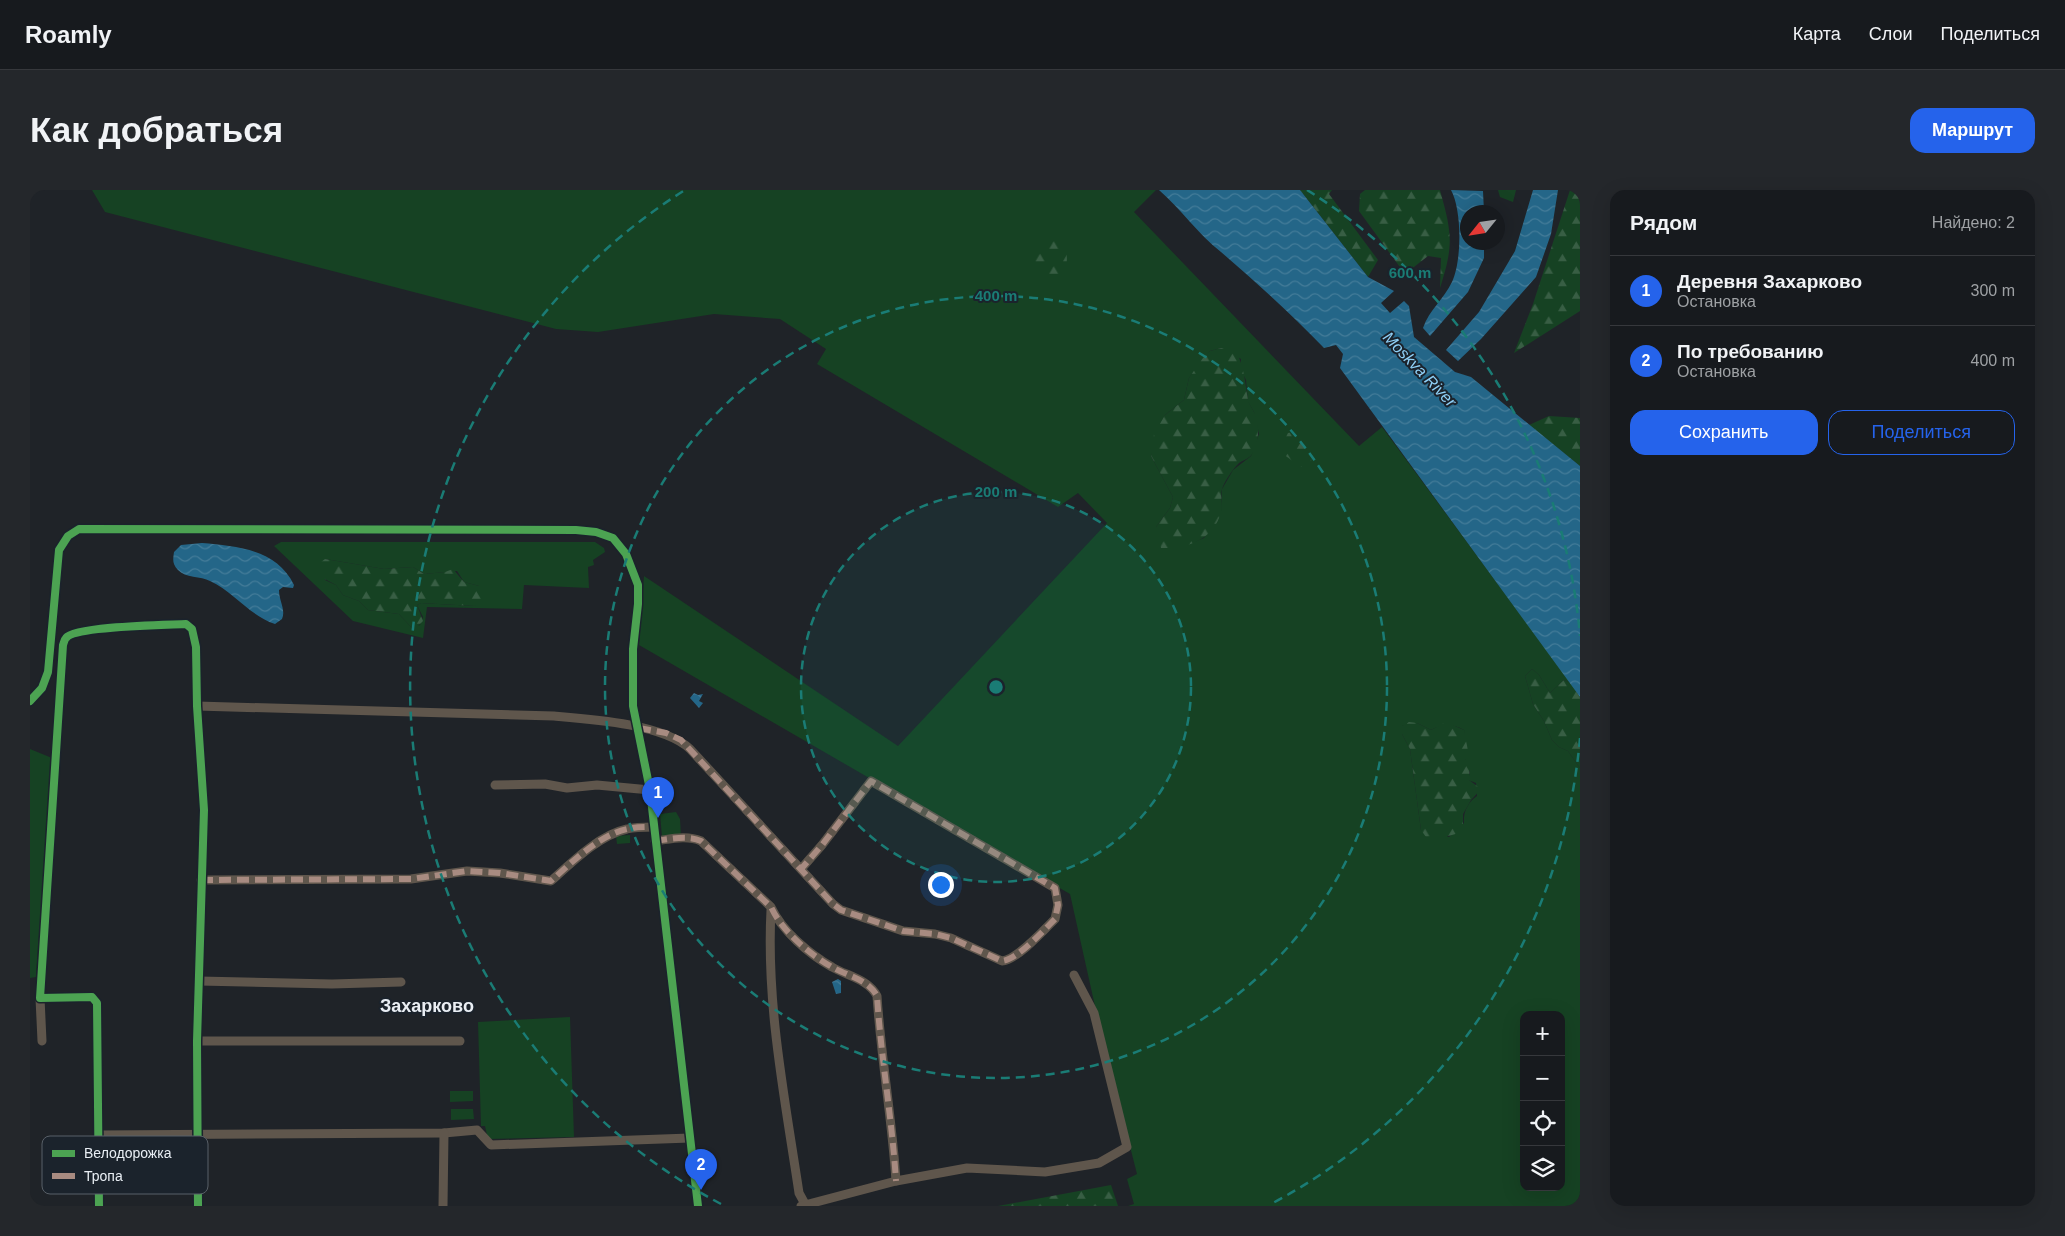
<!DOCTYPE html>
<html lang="ru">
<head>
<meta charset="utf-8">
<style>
	body { margin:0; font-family:Arial,sans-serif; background:#24272b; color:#f1f3f6 }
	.controls { position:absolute; right:15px; bottom:15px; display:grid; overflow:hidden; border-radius:10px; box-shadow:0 5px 20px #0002 }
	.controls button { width:45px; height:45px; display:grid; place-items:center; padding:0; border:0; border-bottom:1px solid #36383c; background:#171a1e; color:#f1f3f6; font:25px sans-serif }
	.compass { position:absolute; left:1430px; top:15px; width:45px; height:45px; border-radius:50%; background:#171a1e; box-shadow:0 5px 20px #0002; rotate:240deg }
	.you { position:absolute; left:910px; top:694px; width:18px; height:18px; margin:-12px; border:4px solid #fff; border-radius:50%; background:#1a73e8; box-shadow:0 0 0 8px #1a73e833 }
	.badge { display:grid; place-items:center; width:32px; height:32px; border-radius:50%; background:#2563eb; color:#fff; font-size:16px; font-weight:700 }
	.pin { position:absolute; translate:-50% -41px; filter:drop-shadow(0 1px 2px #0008) }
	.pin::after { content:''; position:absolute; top:26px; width:18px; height:15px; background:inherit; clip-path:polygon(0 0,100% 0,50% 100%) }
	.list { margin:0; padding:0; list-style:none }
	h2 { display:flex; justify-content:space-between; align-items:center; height:65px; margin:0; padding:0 20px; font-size:21px }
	h2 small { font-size:16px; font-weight:400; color:#9ea1a4 }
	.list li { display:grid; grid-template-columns:32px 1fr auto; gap:15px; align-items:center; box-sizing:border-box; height:70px; padding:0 20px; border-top:1px solid #36383c }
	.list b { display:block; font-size:19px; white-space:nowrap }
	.list p { margin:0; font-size:16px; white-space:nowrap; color:#9ea1a4 }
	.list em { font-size:16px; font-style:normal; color:#9ea1a4 }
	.actions { display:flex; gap:10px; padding:15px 20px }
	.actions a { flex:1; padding:11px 0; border:1px solid #2563eb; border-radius:15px; text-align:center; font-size:18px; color:#2563eb }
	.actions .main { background:#2563eb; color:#fff }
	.icon { flex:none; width:28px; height:28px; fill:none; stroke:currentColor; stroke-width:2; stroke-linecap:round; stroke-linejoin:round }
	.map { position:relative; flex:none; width:1550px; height:1016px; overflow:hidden; border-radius:15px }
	header { display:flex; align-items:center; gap:30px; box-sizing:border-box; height:70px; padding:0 25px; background:#171a1e; border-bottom:1px solid #36383c }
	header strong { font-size:24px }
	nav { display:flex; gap:28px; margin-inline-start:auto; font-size:18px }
	.intro { display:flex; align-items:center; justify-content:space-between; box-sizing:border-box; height:120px; padding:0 30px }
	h1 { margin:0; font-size:35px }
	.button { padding:12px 22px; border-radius:15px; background:#2563eb; color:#fff; font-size:18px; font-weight:700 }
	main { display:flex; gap:30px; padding:0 30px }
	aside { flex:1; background:#171a1e; border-radius:15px; box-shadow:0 5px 20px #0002 }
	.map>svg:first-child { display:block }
	.green { fill:#164223; fill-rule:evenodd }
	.forest { fill:url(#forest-firs) }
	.water { fill:url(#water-waves) }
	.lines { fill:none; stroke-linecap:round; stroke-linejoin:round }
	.minor { stroke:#5f564c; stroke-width:9 }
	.quiet { stroke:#a88b81; stroke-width:6; stroke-dasharray:12 6; stroke-linecap:butt }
	.cycleway-casing { stroke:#1b232c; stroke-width:11 }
	.cycleway { stroke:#4ca352; stroke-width:8 }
	.ring { fill:none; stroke:#1a7c75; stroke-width:2.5; stroke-dasharray:9 6 }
	.labels { text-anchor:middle; stroke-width:4; stroke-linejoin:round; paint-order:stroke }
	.water-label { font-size:16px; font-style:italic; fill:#8fd0f7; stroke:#1b232c }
	.quarter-label { font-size:18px; font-weight:bold; fill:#e9eef4; stroke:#1b232c }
	.key { fill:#1b232c; stroke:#596068; stroke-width:1 }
	.key-label { font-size:14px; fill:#e9eef4 }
	.centre { fill:#1a7c75; stroke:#1b232c; stroke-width:2.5 }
	.ring-label { font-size:15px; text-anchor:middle; font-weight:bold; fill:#1a7c75; stroke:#1b232c; stroke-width:4; stroke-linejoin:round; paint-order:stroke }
</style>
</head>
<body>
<header>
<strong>Roamly</strong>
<nav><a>Карта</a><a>Слои</a><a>Поделиться</a></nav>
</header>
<div class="intro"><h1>Как добраться</h1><a class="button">Маршрут</a></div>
<main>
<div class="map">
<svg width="1550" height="1016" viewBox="0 0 1550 1016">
	<defs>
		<pattern id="forest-firs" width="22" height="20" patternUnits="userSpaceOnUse" patternTransform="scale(1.25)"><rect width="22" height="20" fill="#164223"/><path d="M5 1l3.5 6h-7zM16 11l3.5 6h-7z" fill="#385e44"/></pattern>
		<pattern id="water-waves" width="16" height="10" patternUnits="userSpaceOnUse" patternTransform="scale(1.25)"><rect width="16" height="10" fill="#246688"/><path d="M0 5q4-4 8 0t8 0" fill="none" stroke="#447c99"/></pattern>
	</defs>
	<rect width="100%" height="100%" fill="#1f2328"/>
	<!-- green -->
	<g class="green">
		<path d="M62,0H1126L1104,22L1329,256L1352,237L1541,493L1534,490L1520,503L1509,485L1502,479L1495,486L1503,514L1514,531L1522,550L1529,557L1538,561L1550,578V1016H1098L1104,1014L1097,989L1107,984L1071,843L1040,704L609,455L614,386L868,556L1077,333L1048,303L1028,317L787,174L796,159L750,129L684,124L568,142L526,139L75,22ZM1191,158L1211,169V180L1216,190L1218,212L1224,222L1229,244L1221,266L1203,280L1192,299L1191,321L1174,348L1164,352L1126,337L1140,318L1143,307L1121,266L1135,225L1154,210L1159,188L1180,161ZM1387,533L1401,540C1414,533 1422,534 1434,540L1435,569L1440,582L1438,590L1446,593L1447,606C1438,612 1433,622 1434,633L1419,647L1412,644L1405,646L1391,640L1380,559L1372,544V536ZM1494,825H1531V997H1494Z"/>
		<path d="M251,352H565L574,358L575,362L563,370L564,375L558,377L559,398L494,395L492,419L397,417L393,448L323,431L244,356ZM295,369L354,379L383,377L394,384L427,381L434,392L449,396L445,416L391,413L387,415L393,427L390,435L382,438L369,424L338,420L329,411L313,405L306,395L295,390Z"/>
		<polygon points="0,559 22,568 6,787 0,788"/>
		<polygon points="646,622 650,629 651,646 632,647 630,624"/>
		<polygon points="600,645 600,653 587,654 586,646"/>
		<polygon points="540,827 544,947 458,949 455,936 451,936 448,832"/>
		<polygon points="420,901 443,901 443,911 420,912"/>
		<polygon points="421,919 443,919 444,929 421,930"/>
	</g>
	<!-- forest -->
	<g class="forest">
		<polygon points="1270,0 1302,0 1299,4 1348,70 1338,87"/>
		<path d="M1335,0H1410C1422,44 1424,54 1410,98L1411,68L1398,66L1375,84L1329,21L1330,4Z"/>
		<polygon points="1468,0 1486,0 1483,12 1470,7"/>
		<polygon points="1540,0 1550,0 1550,121 1484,163 1503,114"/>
		<path d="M1022,47C1037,55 1040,67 1034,82L1013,89C996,74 1003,66 1011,49Z"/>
		<path d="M1191,158L1205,159C1214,175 1215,192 1218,210C1219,215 1223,219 1225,224C1230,237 1229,252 1222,264C1219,269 1213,270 1209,273C1203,279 1195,290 1192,299C1190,306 1193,315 1191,322C1184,349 1158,359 1131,358L1126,337L1140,318L1143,307L1121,266L1124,244L1135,225L1154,210L1159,188L1172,169L1180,161Z"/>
		<polygon points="1519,226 1550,228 1550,276 1499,235"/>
		<polygon points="1269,241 1279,248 1284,258 1281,271 1271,277 1253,264 1253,253 1258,243"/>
		<polygon points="295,369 354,379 383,377 394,384 415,382 423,379 434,392 449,396 454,403 451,411 445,416 391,413 387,415 393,431 386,438 382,438 369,424 338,420 329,411 313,405 306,395 291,387 286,376"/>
		<polygon points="1502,479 1509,485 1520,503 1534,490 1541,493 1550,507 1550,578 1538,561 1529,557 1522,550 1514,531 1503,514 1495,486"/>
		<path d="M1379,532L1387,533L1401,540L1416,532L1434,540L1438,561L1435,569L1440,574L1439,590L1451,599L1441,610L1433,624V640C1422,648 1410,646 1396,647L1391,640L1380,559L1372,544V536Z"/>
		<polygon points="1081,995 1088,1016 968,1016"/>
	</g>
	<!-- water -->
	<g class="water">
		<path d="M1129,0H1270L1338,87L1364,101L1351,113L1360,123L1374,111L1379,116L1384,147L1425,182L1441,187L1550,276V507L1310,178L1313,164L1306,155L1294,158C1261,124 1227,93 1191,62C1168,44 1151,19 1129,0Z"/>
		<path d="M1421,0L1453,1L1454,22H1438V52L1454,53V68L1438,102L1400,146L1393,138C1399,120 1414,109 1422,92C1432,71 1432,20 1421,0Z"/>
		<polygon points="1503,0 1528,0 1521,44 1506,87 1451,149 1428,171 1416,160 1449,122 1485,61"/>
		<path d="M172,353C206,356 247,359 264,395L263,398L253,397L249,400C249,411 256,420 252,429L245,434C220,426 204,402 180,391C171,386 155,388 148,380C142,374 143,369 144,362L151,355Z"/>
		<polygon points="664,503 668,505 673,504 669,511 673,513 669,518 660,508"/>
		<polygon points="808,789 811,791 811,803 806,804 802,792"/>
	</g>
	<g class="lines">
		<!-- minor -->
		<g class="minor">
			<polyline points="0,511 12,498 18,482 29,360 38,346 49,339 546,340 566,342 583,348 596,364 608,395 608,414 603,459 603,516 620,600 668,1016"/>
			<path d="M167,516L524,526C560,529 634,534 660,559L803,714L811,720L873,741L905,744L921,748L972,771C987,770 1014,740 1025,729L1028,715L1025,698L841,591L792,655L771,679"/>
			<polyline points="465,595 515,594 537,598 567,595 620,600"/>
			<path d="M625,651C641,649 657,645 671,651L741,717C752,741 779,764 802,777C817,786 838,789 847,806C851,868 862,928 866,991"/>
			<path d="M171,690L381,689L437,681L470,683L521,691C541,673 569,645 597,639C605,637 615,637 624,637"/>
			<path d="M741,720C736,815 755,909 769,1003L775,1014"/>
			<polyline points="169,791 302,794 371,792"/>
			<polyline points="10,808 12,851"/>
			<polyline points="167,851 430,851"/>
			<polyline points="68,945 414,943 447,940 461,955 660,948"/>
			<path d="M69,1016L67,813L62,807L10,808L33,455C34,453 34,450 36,448C45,436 137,435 156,434L162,439L166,457L167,516L174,620L167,851L168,1016"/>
			<polyline points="413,1016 414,943"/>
			<polyline points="771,1016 866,991 937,978 1015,982 1069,973 1097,957 1064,823 1044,785"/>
		</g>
		<!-- quiet -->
		<g class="quiet">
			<path d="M609,538L636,543L651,550L803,714L811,720L873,741L905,744L921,748L972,771C987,770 1014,740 1025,729L1028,715L1025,698L841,591L792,655L771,679"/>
			<path d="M625,651C641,649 657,645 671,651L741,717C752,741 779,764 802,777C817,786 838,789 847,806C851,868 862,928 866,991"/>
			<path d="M171,690L381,689L437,681L470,683L521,691C541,673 569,645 597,639C605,637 615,637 624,637"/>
		</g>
		<defs>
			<g id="cycleway">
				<polyline points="0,511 12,498 18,482 29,360 38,346 49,339 546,340 566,342 583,348 596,364 608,395 608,414 603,459 603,516 620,600 668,1016"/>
				<path d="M69,1016L67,813L62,807L10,808L33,455C34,453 34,450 36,448C45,436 137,435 156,434L162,439L166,457L167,516L174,620L167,851L168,1016"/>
			</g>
		</defs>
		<!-- cycleway casing -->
		<use href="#cycleway" class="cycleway-casing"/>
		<!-- cycleway -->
		<use href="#cycleway" class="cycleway"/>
	</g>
	<!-- distance rings -->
	<circle cx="966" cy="497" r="195" fill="#1a7c75" fill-opacity=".12"/>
	<g class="ring">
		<circle cx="966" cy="497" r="195"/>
		<circle cx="966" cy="497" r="391"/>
		<path d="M1550 548A586 586 0 0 1 1241 1014M691 1014A586 586 0 0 1 655 0M1277 0A586 586 0 0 1 1550 446"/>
	</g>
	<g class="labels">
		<!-- water labels -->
		<g class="water-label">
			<text transform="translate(1390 179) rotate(46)" y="6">Moskva River</text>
		</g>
		<!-- quarter labels -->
		<g class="quarter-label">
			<text x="397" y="822">Захарково</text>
		</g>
	</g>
	<!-- legend -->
	<rect x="12" y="946" width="166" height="58" rx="8" class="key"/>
	<rect x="22" y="960" width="23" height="7" fill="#4ca352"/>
	<rect x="22" y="983" width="23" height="6" fill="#a88b81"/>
	<g class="key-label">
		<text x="54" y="968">Велодорожка</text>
		<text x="54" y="991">Тропа</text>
	</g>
	<circle cx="966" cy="497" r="8" class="centre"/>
	<g class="ring-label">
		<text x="1380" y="88">600 m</text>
		<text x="966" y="111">400 m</text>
		<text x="966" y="307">200 m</text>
	</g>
</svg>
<div class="controls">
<button>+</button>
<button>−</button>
<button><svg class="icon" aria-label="locate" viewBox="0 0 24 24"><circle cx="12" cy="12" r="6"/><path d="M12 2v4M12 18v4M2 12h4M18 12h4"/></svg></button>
<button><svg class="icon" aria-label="layers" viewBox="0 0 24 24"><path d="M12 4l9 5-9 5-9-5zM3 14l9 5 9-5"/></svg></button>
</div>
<svg class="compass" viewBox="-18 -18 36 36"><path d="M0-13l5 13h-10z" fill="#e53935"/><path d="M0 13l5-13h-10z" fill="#9ea1a4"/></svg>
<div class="you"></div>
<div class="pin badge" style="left:628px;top:628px">1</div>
<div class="pin badge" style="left:671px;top:1000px">2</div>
</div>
<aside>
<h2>Рядом<small>Найдено: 2</small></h2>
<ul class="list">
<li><span class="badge">1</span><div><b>Деревня Захарково</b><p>Остановка</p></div><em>300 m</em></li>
<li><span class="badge">2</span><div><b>По требованию</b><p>Остановка</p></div><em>400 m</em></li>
</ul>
<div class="actions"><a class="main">Сохранить</a><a>Поделиться</a></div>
</aside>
</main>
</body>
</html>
